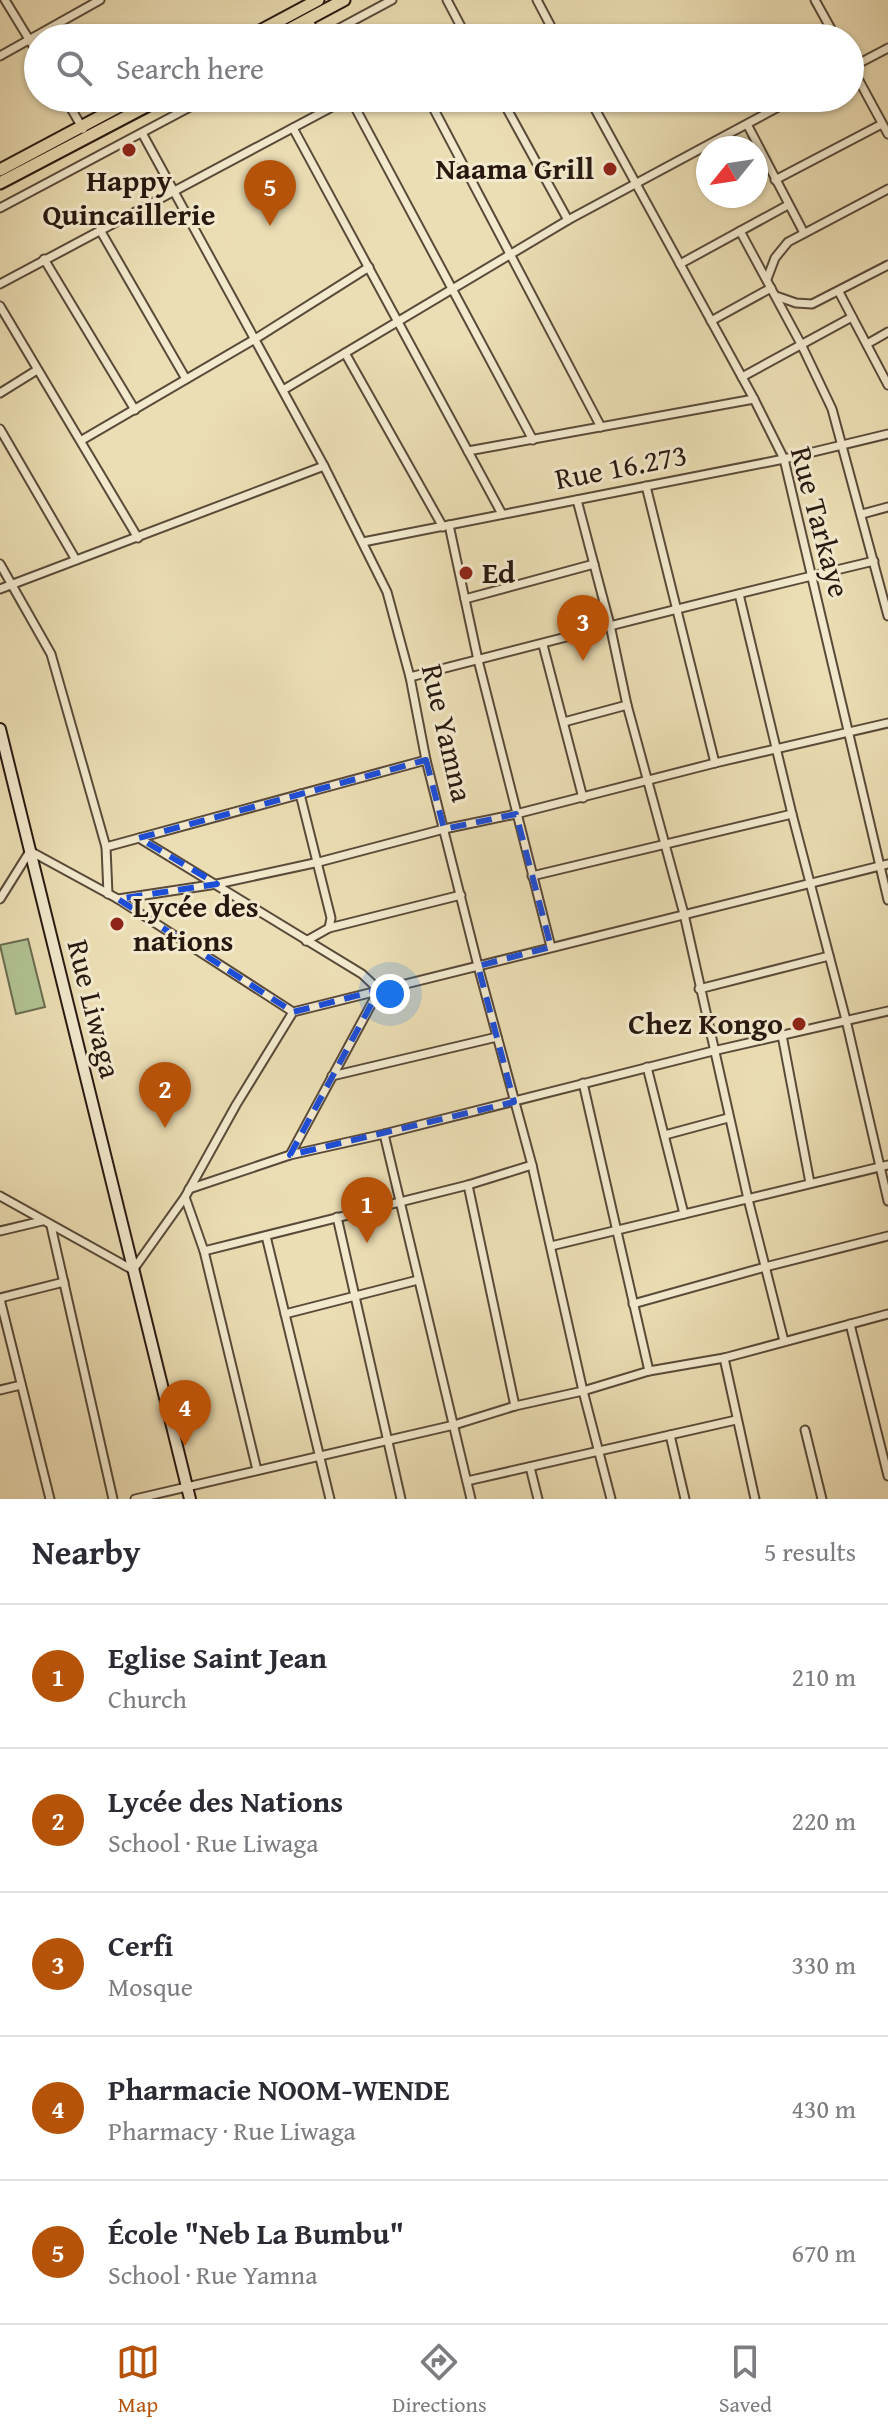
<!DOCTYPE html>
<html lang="en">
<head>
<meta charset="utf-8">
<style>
	body { margin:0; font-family:"Gentium Book Plus",serif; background:#f2f2f3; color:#2b2b33 }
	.compass { position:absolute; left:696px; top:136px; width:72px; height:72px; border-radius:50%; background:#fff; box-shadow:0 2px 6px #0004; rotate:240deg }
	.you { position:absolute; left:390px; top:994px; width:28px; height:28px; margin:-20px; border:6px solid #fff; border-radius:50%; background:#1a73e8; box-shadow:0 0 0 12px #1a73e833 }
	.badge { display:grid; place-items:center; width:52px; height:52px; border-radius:50%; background:#b45309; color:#fff; font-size:26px; font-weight:700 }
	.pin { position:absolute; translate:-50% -66px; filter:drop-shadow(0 2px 4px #0008) }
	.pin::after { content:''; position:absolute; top:42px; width:28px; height:24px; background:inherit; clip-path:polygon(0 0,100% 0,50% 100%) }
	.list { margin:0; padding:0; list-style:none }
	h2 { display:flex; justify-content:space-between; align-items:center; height:104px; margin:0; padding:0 32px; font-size:34px }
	h2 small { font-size:26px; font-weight:400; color:#7c7c81 }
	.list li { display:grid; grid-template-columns:52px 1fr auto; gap:24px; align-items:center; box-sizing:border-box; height:144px; padding:0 32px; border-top:2px solid #e1e1e2 }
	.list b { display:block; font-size:30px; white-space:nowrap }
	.list p { margin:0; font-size:26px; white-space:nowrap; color:#7c7c81 }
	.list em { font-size:26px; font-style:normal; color:#7c7c81 }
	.icon { flex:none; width:44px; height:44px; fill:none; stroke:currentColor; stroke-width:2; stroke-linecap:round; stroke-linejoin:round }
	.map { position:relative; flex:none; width:888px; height:1499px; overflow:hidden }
	.search { position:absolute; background:#fff; box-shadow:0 2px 6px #0004; left:24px; right:24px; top:24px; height:88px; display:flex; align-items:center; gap:20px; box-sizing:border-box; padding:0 28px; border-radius:44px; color:#7c7c81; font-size:30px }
	.sheet { height:824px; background:#fff }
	nav { display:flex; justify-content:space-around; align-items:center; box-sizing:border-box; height:112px; border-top:2px solid #e1e1e2; background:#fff; font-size:22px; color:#7c7c81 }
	nav a { display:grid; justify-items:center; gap:4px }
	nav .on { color:#b45309 }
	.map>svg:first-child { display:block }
	.park { fill:#b1c292; stroke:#6c6d51; stroke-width:2 }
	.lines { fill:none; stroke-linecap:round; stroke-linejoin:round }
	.street-casing { stroke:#594a39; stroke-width:11 }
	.secondary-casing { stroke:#281810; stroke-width:14 }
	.primary-casing { stroke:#281810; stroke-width:15 }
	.street { stroke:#f3eace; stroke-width:7 }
	.secondary { stroke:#f3eace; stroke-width:10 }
	.primary { stroke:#ecdeb4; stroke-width:11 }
	.marked { fill:none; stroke:#1d4ed8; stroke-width:6; stroke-dasharray:16 10; stroke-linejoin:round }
	.poi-dot { fill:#8f2418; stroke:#f3eace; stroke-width:3 }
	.labels { text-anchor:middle; stroke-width:6; stroke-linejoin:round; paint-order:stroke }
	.poi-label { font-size:30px; font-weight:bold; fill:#281810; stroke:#f3eace; text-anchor:end }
	.street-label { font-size:30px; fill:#281810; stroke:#f3eace }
</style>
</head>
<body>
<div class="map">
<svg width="888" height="1499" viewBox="0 0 888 1499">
	<rect width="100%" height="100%" fill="#ecdeb4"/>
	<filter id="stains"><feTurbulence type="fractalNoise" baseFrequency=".0025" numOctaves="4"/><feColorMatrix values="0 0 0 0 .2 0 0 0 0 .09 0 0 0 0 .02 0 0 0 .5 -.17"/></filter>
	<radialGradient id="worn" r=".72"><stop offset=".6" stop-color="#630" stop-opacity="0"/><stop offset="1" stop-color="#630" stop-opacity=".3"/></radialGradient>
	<!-- park -->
	<polygon class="park" points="28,939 45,1007 16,1014 0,945"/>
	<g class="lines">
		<defs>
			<g id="street">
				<polyline points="5,0 38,54"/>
				<polyline points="447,0 467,38"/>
				<polyline points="537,0 557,38"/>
				<polyline points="815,0 836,38"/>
				<polyline points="308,19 318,38"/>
				<polyline points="321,38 392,0"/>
				<polyline points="0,56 100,0"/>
				<polyline points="850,64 888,134"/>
				<polyline points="850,68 888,48"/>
				<polyline points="65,98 83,129"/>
				<polyline points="350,98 533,440"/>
				<polyline points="428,98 601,427"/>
				<polyline points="501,98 568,220"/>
				<polyline points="589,98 754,399 784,459 888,900"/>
				<polyline points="748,126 804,233"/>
				<polyline points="293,128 502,514"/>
				<polyline points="142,133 324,466 387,592 410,677 426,760 478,966 532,1165 583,1391 611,1499"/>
				<polyline points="775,180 882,124"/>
				<polyline points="0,208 207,98"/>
				<polyline points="100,230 186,379"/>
				<polyline points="740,231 801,344 832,409 888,616"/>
				<polyline points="44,259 135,410"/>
				<polyline points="680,264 788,205"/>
				<polyline points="767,279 775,258 788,242 888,189"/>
				<polyline points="0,284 349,98"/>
				<polyline points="839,292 888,385"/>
				<polyline points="776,296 796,303 812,304 888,265"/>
				<polyline points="0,306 138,538"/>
				<polyline points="711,321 771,288"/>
				<polyline points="867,344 888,332"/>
				<polyline points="345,353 443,527"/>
				<polyline points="742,377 852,317"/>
				<polyline points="283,390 568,220 795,98"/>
				<polyline points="0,393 37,370"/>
				<polyline points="0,429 76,560"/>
				<polyline points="82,440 255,339 369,267"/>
				<polyline points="468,451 754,399"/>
				<polyline points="646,486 715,763"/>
				<polyline points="577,500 610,625 627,705 684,914 748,1199 784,1341"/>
				<polyline points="862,514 888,507"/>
				<polyline points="449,525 478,660 551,947"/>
				<polyline points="363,542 784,459 888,434"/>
				<polyline points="0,564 51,654 106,847 108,894"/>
				<polyline points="0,589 324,466"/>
				<polyline points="739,594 792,814 846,1020 888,1201"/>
				<polyline points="465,599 594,564"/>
				<polyline points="543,645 583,798"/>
				<path d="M410,677C565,637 719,598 874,561"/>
				<polyline points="564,722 627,705"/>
				<polyline points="300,794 331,918 329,928 306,941"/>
				<polyline points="139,838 362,974 379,990 290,1155 189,1189"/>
				<polyline points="106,847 426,760"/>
				<polyline points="532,876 792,814"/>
				<polyline points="0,899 30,851 118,899 293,1012"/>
				<polyline points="118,899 217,884 319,862 444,829 516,814 715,763 888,723"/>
				<polyline points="329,928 461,895"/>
				<polyline points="699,989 829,956"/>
				<polyline points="782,1035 810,1183"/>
				<polyline points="647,1067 684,1214"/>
				<polyline points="332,1076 497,1037"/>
				<polyline points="583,1083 649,1371"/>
				<polyline points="384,1134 471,1499"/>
				<polyline points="665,1135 728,1118"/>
				<polyline points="290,1155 384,1134 713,1051 888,1011"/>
				<polyline points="468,1185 515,1406"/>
				<polyline points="0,1196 133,1270 185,1197 236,1105 293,1012 888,864"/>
				<polyline points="185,1197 204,1251 257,1470"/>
				<polyline points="337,1217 401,1499"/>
				<polyline points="51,1226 113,1499"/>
				<polyline points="0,1231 42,1221"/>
				<polyline points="266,1236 330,1499"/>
				<polyline points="551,1246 888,1165"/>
				<polyline points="204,1251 468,1185 532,1165"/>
				<polyline points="0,1298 64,1282"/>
				<polyline points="0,1299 50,1499"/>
				<polyline points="633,1304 765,1267 888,1236"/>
				<polyline points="285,1314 418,1280"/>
				<polyline points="850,1324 888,1476"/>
				<polyline points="724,1358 755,1499"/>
				<polyline points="0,1390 21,1385"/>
				<polyline points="805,1430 822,1499"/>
				<polyline points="670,1435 685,1499"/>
				<polyline points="530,1467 538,1499"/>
				<polyline points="467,1481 736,1420"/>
				<polyline points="135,1499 454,1425 515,1406 583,1391 649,1371 724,1358 888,1314"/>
			</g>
			<polyline id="secondary" points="0,729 190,1499"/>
			<g id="primary">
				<polyline points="247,38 318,0"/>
				<polyline points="273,38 344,0"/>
				<polyline points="0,170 135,98"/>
				<polyline points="0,183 162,98"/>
			</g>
		</defs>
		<!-- street casing -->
		<use href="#street" class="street-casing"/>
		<!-- secondary casing -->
		<use href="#secondary" class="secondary-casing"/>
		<!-- primary casing -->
		<use href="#primary" class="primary-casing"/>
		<!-- street -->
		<use href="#street" class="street"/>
		<!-- secondary -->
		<use href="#secondary" class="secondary"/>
		<!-- primary -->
		<use href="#primary" class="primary"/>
	</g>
	<!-- marked area -->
	<path class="marked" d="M426,760L444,829L516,814L551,947L478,966L514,1102L290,1155L379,990L293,1012L118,899L217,884L139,838Z"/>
	<!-- markers -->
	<g class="poi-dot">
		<circle cx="129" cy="150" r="8"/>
		<circle cx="610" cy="169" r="8"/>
		<circle cx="466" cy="573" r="8"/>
		<circle cx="117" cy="924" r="8"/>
		<circle cx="799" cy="1024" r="8"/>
	</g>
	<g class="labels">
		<!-- poi labels -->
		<g class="poi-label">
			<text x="594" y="179">Naama Grill</text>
			<text x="129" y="191" text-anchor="middle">Happy<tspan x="129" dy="34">Quincaillerie</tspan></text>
			<text x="482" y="583" text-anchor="start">Ed</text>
			<text x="133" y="917" text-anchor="start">Lycée des<tspan x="133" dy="34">nations</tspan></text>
			<text x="783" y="1034">Chez Kongo</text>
		</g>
		<!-- street labels -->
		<g class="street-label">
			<text transform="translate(621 467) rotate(-11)" y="10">Rue 16.273</text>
			<text transform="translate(820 522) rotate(75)" y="10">Rue Tarkaye</text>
			<text transform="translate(447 733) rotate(77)" y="10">Rue Yamna</text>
			<text transform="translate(94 1009) rotate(76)" y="10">Rue Liwaga</text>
		</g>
	</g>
	<rect width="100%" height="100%" filter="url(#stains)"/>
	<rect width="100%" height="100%" fill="url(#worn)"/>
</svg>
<svg class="compass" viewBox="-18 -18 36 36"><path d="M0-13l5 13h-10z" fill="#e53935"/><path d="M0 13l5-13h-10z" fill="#7c7c81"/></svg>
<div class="you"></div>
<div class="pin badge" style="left:367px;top:1243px">1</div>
<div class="pin badge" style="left:165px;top:1128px">2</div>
<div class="pin badge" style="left:583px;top:661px">3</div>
<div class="pin badge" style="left:185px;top:1446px">4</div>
<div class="pin badge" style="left:270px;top:226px">5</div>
<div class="search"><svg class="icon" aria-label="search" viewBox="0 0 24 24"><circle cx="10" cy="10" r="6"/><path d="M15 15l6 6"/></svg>Search here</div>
</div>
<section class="sheet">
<h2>Nearby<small>5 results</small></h2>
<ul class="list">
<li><span class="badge">1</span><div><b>Eglise Saint Jean</b><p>Church</p></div><em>210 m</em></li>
<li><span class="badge">2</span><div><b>Lycée des Nations</b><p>School · Rue Liwaga</p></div><em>220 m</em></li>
<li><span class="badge">3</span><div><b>Cerfi</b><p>Mosque</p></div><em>330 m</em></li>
<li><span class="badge">4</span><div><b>Pharmacie NOOM-WENDE</b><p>Pharmacy · Rue Liwaga</p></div><em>430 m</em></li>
<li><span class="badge">5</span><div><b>École &quot;Neb La Bumbu&quot;</b><p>School · Rue Yamna</p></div><em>670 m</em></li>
</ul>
</section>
<nav>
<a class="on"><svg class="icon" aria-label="map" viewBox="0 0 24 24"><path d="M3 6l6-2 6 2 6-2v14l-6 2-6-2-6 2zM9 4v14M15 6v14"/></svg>Map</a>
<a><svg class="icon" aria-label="directions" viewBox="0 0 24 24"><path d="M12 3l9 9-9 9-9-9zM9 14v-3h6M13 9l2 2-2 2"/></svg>Directions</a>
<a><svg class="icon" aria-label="saved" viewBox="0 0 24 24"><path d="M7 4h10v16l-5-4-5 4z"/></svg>Saved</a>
</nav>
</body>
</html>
